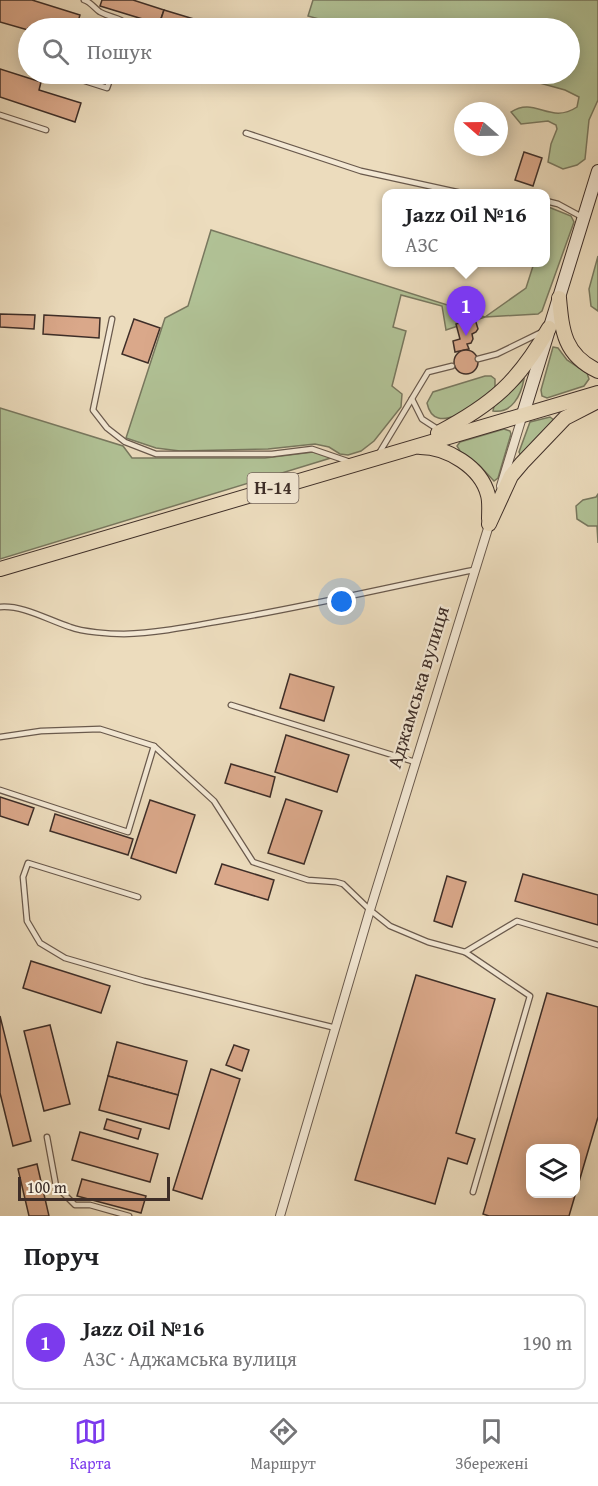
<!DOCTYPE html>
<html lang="uk">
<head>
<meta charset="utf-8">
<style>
	body { margin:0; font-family:"Gentium Book Plus",serif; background:#f2f2f2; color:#202124 }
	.controls { position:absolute; right:18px; bottom:18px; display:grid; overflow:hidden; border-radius:12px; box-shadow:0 3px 15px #0003 }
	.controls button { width:54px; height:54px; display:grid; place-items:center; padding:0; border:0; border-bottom:2px solid #e0e0e0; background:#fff; color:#202124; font:30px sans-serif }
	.compass { position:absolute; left:454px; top:102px; width:54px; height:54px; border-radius:50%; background:#fff; box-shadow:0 3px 15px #0003; rotate:290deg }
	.scale { position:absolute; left:18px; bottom:15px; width:152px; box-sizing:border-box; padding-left:6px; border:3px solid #3e2e28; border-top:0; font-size:16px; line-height:21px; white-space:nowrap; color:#3e2e28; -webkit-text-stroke:4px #f3e8d4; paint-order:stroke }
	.you { position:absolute; left:342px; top:602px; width:21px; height:21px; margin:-15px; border:4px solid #fff; border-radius:50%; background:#1a73e8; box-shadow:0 0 0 9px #1a73e833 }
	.badge { display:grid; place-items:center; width:39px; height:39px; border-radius:50%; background:#7c3aed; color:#fff; font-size:20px; font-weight:700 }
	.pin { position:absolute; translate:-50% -50px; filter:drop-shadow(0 2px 3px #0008) }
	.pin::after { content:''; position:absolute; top:32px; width:21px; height:18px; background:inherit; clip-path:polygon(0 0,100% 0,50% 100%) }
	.popup { position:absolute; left:382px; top:189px; width:168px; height:78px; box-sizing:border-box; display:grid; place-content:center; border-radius:12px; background:#fff; filter:drop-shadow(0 2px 4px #0005); font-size:20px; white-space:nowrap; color:#757577 }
	.popup b { font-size:22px; color:#202124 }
	.popup::after { content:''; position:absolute; left:50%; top:100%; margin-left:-12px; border:12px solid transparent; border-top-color:#fff }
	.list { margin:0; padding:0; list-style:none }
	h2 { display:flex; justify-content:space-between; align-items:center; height:78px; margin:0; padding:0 24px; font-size:26px }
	h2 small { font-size:20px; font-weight:400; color:#757577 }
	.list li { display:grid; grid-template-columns:39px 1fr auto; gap:18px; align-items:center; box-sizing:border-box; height:96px; margin:0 12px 12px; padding:0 12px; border:2px solid #e0e0e0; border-radius:12px }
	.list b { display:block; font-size:22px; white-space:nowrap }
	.list p { margin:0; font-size:20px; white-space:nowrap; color:#757577 }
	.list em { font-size:20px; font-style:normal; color:#757577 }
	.icon { flex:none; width:33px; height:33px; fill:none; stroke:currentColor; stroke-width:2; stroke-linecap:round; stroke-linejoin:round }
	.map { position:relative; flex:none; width:598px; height:1216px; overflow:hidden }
	.search { position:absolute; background:#fff; box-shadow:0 3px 15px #0003; left:18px; right:18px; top:18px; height:66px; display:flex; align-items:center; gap:15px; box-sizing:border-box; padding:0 21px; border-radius:33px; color:#757577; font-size:22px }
	.sheet { height:186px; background:#fff }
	nav { display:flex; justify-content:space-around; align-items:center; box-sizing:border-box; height:84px; border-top:2px solid #e0e0e0; background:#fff; font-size:16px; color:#757577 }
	nav a { display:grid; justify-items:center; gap:3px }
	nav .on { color:#7c3aed }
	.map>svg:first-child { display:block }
	.green { fill:#b1c296; stroke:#78785f; stroke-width:1.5 }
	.building { fill:#daa88a; stroke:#3e2e28; stroke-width:1.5; fill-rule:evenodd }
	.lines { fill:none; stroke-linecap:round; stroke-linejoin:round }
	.lane-casing { stroke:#6a5a4d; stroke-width:7 }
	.street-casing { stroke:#6a5a4d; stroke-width:10 }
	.secondary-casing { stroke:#3e2e28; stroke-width:14 }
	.primary-casing { stroke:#3e2e28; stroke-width:16 }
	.lane { stroke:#f3e8d4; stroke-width:4.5 }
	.street { stroke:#f3e8d4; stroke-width:8 }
	.secondary { stroke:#f3e8d4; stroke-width:12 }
	.primary { stroke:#ecdcbd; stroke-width:14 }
	.labels { text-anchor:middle; stroke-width:4.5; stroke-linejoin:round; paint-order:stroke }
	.shield { fill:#f3e8d4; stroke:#74665c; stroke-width:1.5 }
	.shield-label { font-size:18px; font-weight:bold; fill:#3e2e28 }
	.street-label { font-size:20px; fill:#3e2e28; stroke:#f3e8d4 }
</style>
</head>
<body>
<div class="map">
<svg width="598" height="1216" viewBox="0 0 598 1216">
	<rect width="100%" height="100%" fill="#ecdcbd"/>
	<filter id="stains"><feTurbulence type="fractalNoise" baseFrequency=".00333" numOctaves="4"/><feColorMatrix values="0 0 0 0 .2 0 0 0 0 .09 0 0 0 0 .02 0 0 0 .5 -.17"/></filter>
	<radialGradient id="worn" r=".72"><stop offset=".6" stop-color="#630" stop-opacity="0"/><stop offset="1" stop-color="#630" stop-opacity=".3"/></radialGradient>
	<!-- green -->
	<g class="green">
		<path d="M313,0H598V100L589,120L585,159L577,165L563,169L548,162L551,144L557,129L556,125L548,121L521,124L511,112C535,96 550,125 577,107L579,97L565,90L507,74H570V28H351L308,16Z"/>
		<polygon points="546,206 571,216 574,222 542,311 538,314 485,317 446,330 442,306 401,295 393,327 406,331 392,386 402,394 401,407 374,441 361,451 348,455 340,454 329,447 315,444 268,449 180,451 156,448 126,438 165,318 188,306 211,230 485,317 526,288 534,263 546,262"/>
		<polygon points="598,256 598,311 591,306 589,289"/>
		<polygon points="553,347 558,348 567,360 587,373 589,379 584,386 547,398 542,396 541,390"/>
		<path d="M485,376H491L495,379V388C482,399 435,441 427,403L433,392Z"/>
		<path d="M524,379C521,395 512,414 493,411L494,406Z"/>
		<polygon points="0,408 123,446 132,458 265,458 313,452 334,457 0,559"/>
		<polygon points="550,417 554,420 521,456 519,452 530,422"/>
		<polygon points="504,429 510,431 511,434 498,478 494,481 479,465 460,451 457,446 460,442"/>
		<polygon points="598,494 598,543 597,526 588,526 577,519 576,506 583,500 596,497"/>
	</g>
	<!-- building -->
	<g class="building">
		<polygon points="0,0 32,0 80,15 76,28 28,28 28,30 0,22"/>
		<polygon points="102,0 133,0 164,10 159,24 100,6"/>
		<polygon points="164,10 217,26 216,28 158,28"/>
		<polygon points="0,69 41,82 39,90 81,103 75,122 0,97"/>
		<polygon points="524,152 542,158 533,186 515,180"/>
		<polygon points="0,314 35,315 34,329 0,327"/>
		<polygon points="44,315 100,318 99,338 43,334"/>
		<polygon points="134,319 160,328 148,363 122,354"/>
		<polygon points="475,319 478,329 476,332 472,334 473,339 471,343 467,344 469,349 455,352 453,341 460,339 456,324"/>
		<circle cx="466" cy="362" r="12"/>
		<polygon points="290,674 334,687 324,721 280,708"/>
		<polygon points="286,735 349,755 337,792 275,772"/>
		<polygon points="231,764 275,777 270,797 225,783"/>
		<polygon points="0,797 34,808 28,825 0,816"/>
		<polygon points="286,799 322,811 304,864 268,853"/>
		<polygon points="150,800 195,815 176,873 131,858"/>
		<polygon points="55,814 133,839 128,855 50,831"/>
		<polygon points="222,864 274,880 268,900 215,884"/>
		<polygon points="523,874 598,895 598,925 515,901"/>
		<polygon points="447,876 466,882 452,927 434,921"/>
		<polygon points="31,961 110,986 101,1013 23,988"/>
		<polygon points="416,975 495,999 456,1133 475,1139 467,1164 448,1158 435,1204 355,1180"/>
		<path d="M547,993L598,1007V1117L569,1216H489L483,1214ZM530,1148H576V1194H530Z"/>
		<polygon points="0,1016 31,1141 13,1146 0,1093"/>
		<polygon points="50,1025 70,1104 44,1111 24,1031"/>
		<polygon points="117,1042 187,1061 178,1095 108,1076"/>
		<polygon points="234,1045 249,1050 242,1071 226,1065"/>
		<polygon points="211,1069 240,1079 202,1199 173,1190"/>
		<polygon points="108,1076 178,1095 169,1129 99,1110"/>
		<polygon points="107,1119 141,1129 138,1139 104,1129"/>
		<polygon points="80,1132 158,1154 150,1182 72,1160"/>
		<polygon points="37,1164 49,1216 29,1216 18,1169"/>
		<polygon points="82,1179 146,1196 141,1213 77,1196"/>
	</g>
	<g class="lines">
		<defs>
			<g id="lane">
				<path d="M84,0C91,2 94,8 100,12C113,19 120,16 130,28"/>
				<polyline points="63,74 107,88 112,74"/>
				<polyline points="43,76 55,74"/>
				<polyline points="0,115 46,130"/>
				<polyline points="246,133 361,171 466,194"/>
				<polyline points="546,201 558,204 582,217"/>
				<polyline points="112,319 93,410 107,428 125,442 156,454 272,454 312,449 350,462"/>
				<polyline points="478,359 497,354 542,332"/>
				<polyline points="412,399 422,419 439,430"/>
				<polyline points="378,455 428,372 452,366"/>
				<path d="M0,607C23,605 48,620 70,627C83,632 110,634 124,634C160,633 197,625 232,619C314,605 393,586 474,570"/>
				<polyline points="231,705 415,762"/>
				<polyline points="0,737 41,731 100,729 154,746 214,801 253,862 308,880 336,882 343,884 370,910 390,926 428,942 465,952 530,996 473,1192"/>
				<polyline points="0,790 128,832 154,746"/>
				<polyline points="138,897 28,863 23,877 27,921 40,943 65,958 144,981 336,1028"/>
				<polyline points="465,952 517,921 598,945"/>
				<polyline points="47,1137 56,1186 75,1205 90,1205 129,1216"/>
			</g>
			<g id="street">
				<polyline points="501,486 523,414"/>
				<polyline points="280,1216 370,910 490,522"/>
			</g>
			<polyline id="secondary" points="523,414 598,171"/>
			<g id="primary">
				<path d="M559,298C562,331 564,355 598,371"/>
				<path d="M438,433C493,404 518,382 549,328"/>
				<path d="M420,447C447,447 481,467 488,495C490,502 489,511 489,519"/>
				<polyline points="489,524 511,476 522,463 565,418 598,401"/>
				<polyline points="0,569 598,393"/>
			</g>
		</defs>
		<!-- lane casing -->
		<use href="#lane" class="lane-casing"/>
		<!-- street casing -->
		<use href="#street" class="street-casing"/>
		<!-- secondary casing -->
		<use href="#secondary" class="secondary-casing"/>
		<!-- primary casing -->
		<use href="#primary" class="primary-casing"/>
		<!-- lane -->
		<use href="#lane" class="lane"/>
		<!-- street -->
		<use href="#street" class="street"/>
		<!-- secondary -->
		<use href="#secondary" class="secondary"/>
		<!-- primary -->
		<use href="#primary" class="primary"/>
	</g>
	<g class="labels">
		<!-- shield labels -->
		<rect class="shield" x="247.5" y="473" width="51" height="30" rx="4.5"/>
		<g class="shield-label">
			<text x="273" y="494">Н-14</text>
		</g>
		<!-- street labels -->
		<g class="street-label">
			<text transform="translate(418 687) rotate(-73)" y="7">Аджамська вулиця</text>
		</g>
	</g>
	<rect width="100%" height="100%" filter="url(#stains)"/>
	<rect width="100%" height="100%" fill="url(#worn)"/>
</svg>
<div class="controls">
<button><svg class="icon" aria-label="layers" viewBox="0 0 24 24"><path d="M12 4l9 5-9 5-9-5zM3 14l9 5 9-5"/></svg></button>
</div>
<svg class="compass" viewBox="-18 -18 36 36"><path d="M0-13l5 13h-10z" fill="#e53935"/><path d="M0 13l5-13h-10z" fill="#757577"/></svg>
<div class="scale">100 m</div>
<div class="you"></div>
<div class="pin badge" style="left:466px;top:336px">1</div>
<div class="popup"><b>Jazz Oil №16</b>АЗС</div>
<div class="search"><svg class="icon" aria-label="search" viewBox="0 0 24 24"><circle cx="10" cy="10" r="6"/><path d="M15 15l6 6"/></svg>Пошук</div>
</div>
<section class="sheet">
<h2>Поруч<small></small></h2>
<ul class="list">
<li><span class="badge">1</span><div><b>Jazz Oil №16</b><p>АЗС · Аджамська вулиця</p></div><em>190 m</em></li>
</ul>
</section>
<nav>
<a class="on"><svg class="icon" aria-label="map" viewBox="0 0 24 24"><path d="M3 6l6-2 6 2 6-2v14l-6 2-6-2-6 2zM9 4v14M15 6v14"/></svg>Карта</a>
<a><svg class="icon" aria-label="directions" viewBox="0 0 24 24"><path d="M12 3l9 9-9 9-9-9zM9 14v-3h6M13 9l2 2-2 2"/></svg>Маршрут</a>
<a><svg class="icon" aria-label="saved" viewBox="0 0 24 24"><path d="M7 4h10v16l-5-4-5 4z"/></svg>Збережені</a>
</nav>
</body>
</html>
